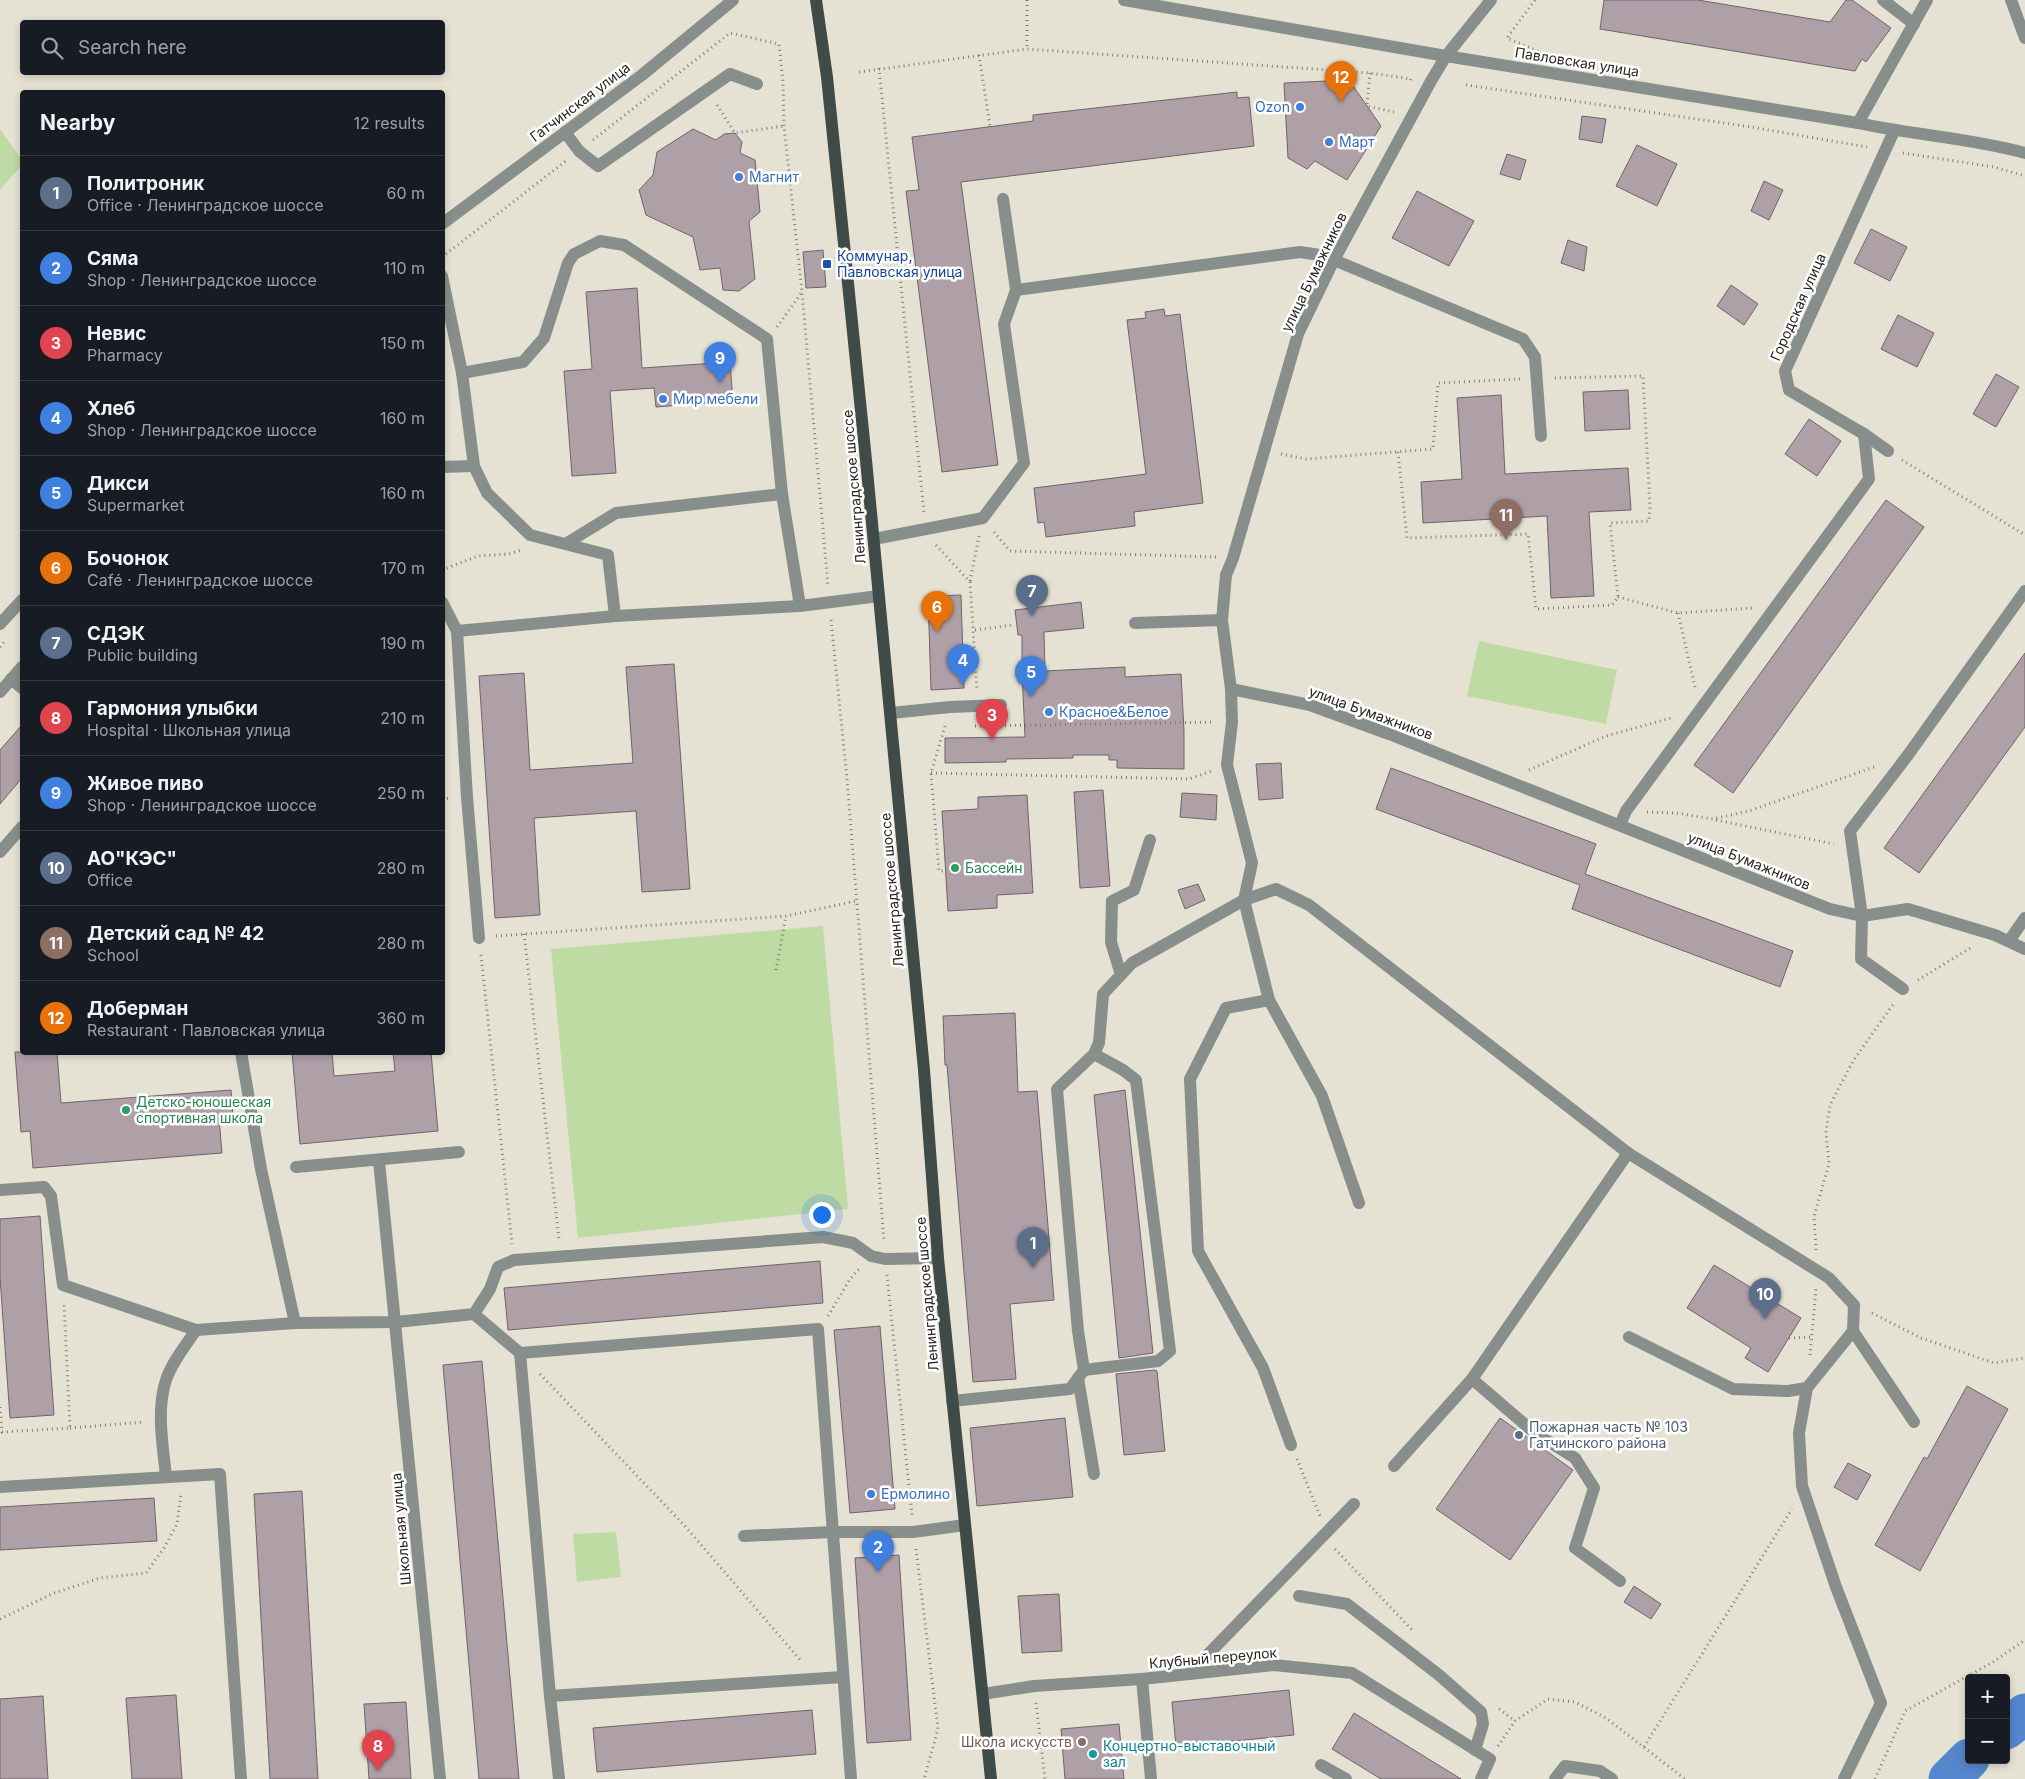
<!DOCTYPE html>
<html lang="en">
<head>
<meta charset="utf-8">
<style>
	body { margin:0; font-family:Inter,sans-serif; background:#20242c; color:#f1f3f6 }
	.controls { position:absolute; right:15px; bottom:15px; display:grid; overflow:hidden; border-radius:5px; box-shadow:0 2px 8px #0003 }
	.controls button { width:45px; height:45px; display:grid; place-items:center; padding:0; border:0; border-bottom:1px solid #363941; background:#171b24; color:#f1f3f6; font:25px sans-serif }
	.you { position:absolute; left:821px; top:1214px; width:18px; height:18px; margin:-12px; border:4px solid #fff; border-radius:50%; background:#1a73e8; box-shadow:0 0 0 8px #1a73e833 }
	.badge { display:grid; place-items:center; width:32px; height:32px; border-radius:50%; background:#d93025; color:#fff; font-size:16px; font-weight:700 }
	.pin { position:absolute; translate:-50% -41px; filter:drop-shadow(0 1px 2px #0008) }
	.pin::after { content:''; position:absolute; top:26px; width:18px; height:15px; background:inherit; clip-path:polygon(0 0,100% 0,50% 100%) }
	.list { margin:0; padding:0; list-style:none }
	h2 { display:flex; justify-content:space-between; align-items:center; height:65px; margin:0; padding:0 20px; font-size:21px }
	h2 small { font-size:16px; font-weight:400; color:#9ea1a6 }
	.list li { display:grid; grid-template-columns:32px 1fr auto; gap:15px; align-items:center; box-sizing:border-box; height:75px; padding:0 20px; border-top:1px solid #363941 }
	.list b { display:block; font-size:19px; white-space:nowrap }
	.list p { margin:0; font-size:16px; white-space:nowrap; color:#9ea1a6 }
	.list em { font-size:16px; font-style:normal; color:#9ea1a6 }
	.icon { flex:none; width:28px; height:28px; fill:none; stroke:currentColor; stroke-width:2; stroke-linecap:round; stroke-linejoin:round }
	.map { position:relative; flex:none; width:2025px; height:1779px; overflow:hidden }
	.search { position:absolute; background:#171b24; box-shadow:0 2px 8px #0003; left:20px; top:20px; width:425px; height:55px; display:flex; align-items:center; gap:12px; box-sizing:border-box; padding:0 18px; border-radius:5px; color:#9ea1a6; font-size:19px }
	.panel { position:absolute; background:#171b24; box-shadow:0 2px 8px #0003; left:20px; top:90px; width:425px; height:965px; border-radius:5px }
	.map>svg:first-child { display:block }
	.green { fill:#bfdba4 }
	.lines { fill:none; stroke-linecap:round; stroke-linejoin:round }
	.river { stroke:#5486ce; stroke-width:41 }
	.building { fill:#afa0a8; stroke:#70636a }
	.path { stroke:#807d73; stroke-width:3; stroke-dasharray:1 4; stroke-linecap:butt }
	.minor { stroke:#878e8c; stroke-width:12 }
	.major { stroke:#3e4b48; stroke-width:12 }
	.shop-dot { fill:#3f7fe0; stroke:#fff; stroke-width:2 }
	.transit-dot { fill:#1a4fb4; stroke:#fff; stroke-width:2 }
	.leisure-dot { fill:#2e9e5b; stroke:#fff; stroke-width:2 }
	.service-dot { fill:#5c6f8a; stroke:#fff; stroke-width:2 }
	.education-dot { fill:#8d6e63; stroke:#fff; stroke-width:2 }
	.culture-dot { fill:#0f9aa8; stroke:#fff; stroke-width:2 }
	.labels { text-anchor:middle; stroke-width:5; stroke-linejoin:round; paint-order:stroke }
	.street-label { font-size:14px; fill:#27251f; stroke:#fff }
	.shop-label { font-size:14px; fill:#366cbe; stroke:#fff; text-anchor:start }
	.transit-label { font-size:14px; fill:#164399; stroke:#fff; text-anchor:start }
	.leisure-label { font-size:14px; fill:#27864d; stroke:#fff; text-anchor:start }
	.service-label { font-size:14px; fill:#4e5e75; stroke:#fff; text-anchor:start }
	.education-label { font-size:14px; fill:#785e54; stroke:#fff; text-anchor:end }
	.culture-label { font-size:14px; fill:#0d838f; stroke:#fff; text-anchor:start }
</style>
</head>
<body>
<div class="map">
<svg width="2025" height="1779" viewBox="0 0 2025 1779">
	<rect width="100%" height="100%" fill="#e6e2d3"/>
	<!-- green -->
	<g class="green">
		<polygon points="0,129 22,160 22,165 0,190"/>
		<polygon points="1479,641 1617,670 1606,724 1467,696"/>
		<polygon points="823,926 848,1209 578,1238 551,949"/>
		<polygon points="616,1532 621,1577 577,1582 573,1534"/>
	</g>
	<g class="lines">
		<!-- river -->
		<g class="river">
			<polyline points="2006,1729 2025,1714"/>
			<polyline points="1949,1779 1969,1759"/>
		</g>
	</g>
	<!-- building -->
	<g class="building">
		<polygon points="1604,0 1698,0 1830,22 1846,0 1852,0 1891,28 1866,62 1862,59 1855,71 1600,29"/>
		<polygon points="1349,80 1381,126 1347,180 1315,161 1307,169 1288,158 1284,83"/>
		<polygon points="1237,92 1237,98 1249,97 1254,146 961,182 998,465 942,472 906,191 919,190 912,137 1033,121 1033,115"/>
		<polygon points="1582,116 1606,119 1602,143 1579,139"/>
		<polygon points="693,129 716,140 724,134 735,133 742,142 740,153 755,160 760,212 749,221 755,279 739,291 723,290 720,268 700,270 693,237 646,215 639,190 653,175 657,152"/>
		<polygon points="1637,145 1677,164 1657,206 1616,186"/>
		<polygon points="1507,154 1526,160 1520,180 1500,174"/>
		<polygon points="1764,181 1783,190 1769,220 1751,211"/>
		<polygon points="1417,191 1474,221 1449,266 1392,238"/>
		<polygon points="1871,229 1907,247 1890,281 1854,263"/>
		<polygon points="1568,240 1587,247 1584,271 1561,263"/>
		<polygon points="823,250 826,287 806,288 803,252"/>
		<polygon points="1731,285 1758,304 1744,325 1717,306"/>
		<polygon points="637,288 642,368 730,362 733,401 656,407 654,388 610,391 616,473 572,476 564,371 592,369 586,292"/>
		<polygon points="1164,309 1165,316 1180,314 1203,503 1134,512 1135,526 1046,537 1044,522 1038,523 1034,488 1146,474 1127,320 1146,318 1145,312"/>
		<polygon points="1898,315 1934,333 1917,367 1881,349"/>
		<polygon points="1996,374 2019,387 1996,427 1973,414"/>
		<polygon points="1628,390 1630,429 1585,431 1583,392"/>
		<polygon points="1501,395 1505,474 1628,468 1631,510 1589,512 1594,596 1551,598 1547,516 1423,523 1421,482 1462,479 1457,398"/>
		<polygon points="1809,419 1841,441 1817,476 1785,454"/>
		<polygon points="1886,500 1924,527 1733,793 1694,765"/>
		<polygon points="961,595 964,688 931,690 928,596"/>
		<polygon points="1081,602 1084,628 1044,632 1045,671 1125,667 1125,677 1181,674 1184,731 1184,769 1117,768 1117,760 1109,760 1109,755 1073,755 1073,758 1006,759 1006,762 945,763 945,738 1025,737 1022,672 1022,635 1018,635 1015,610"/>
		<polygon points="2025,653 2025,727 1919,873 1884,848"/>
		<polygon points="674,664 690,889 642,892 636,811 534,818 540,915 495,918 479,676 524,673 530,770 633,763 626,667"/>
		<polygon points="22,725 22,778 0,804 0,750"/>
		<polygon points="1281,763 1283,798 1259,800 1256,764"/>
		<polygon points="1391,768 1596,844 1585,874 1793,951 1780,987 1572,909 1580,885 1376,809"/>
		<polygon points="1103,790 1110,886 1080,888 1074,792"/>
		<polygon points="1182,793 1217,795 1216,820 1180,817"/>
		<polygon points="1027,795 1033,893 997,895 997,908 948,911 942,811 978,809 978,797"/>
		<polygon points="1198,884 1205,900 1185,909 1178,890"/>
		<polygon points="1015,1013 1018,1092 1037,1091 1054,1300 1010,1304 1016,1379 973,1382 947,1065 945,1065 943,1016"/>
		<polygon points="15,1052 57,1052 61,1103 231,1090 233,1116 219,1118 222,1153 33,1168 30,1131 21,1132"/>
		<polygon points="292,1052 332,1052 334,1076 395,1071 393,1052 431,1052 438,1131 300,1144"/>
		<polygon points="1125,1090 1153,1353 1119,1358 1094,1095"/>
		<polygon points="40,1216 54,1415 10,1418 0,1277 0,1219"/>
		<polygon points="820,1261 823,1303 508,1330 504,1288"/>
		<polygon points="1714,1265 1801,1318 1768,1372 1745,1358 1751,1348 1687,1308"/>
		<polygon points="880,1326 895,1509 850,1513 834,1330"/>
		<polygon points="482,1361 519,1779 479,1779 443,1365"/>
		<polygon points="1155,1370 1157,1371 1165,1451 1124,1455 1116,1374"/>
		<polygon points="1967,1386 2008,1409 1920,1571 1875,1545 1924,1457 1927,1459"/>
		<polygon points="1065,1418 1073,1497 977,1506 970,1428"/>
		<polygon points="1500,1418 1573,1470 1510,1560 1436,1509"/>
		<polygon points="1848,1463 1871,1475 1857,1500 1834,1487"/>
		<polygon points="302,1491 318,1779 270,1779 254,1494"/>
		<polygon points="154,1498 157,1541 0,1550 0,1507"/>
		<polygon points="899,1555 911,1740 867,1743 855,1558"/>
		<polygon points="1634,1586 1661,1604 1651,1619 1624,1602"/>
		<polygon points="1059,1594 1062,1651 1022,1653 1018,1596"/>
		<polygon points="1289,1690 1294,1735 1176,1747 1172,1702"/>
		<polygon points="176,1695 182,1779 132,1779 126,1698"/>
		<polygon points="43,1696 48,1779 0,1779 0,1699"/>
		<polygon points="406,1702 411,1779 369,1779 364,1704"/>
		<polygon points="812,1710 816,1754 597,1772 593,1728"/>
		<polygon points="1354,1713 1461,1779 1381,1779 1332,1749"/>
		<polygon points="1119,1724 1124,1779 1065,1779 1061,1729"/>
	</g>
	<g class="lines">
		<!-- path -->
		<g class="path">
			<polyline points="1027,0 1027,49"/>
			<polyline points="1535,0 1507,38 1540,52"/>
			<polyline points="979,55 990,126"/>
			<polyline points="879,68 924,513"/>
			<polyline points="859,72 1027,49 1370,73 1411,79 1410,81"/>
			<polyline points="1370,73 1367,106 1394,112"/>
			<polyline points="1466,85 1751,127 1867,147"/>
			<polyline points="717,105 735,133 784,126"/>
			<polyline points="593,140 730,33 779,44 783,82 784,126 802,292 828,586"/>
			<polyline points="1903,153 1994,167 2025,176"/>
			<polyline points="442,257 566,161"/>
			<polyline points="777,327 802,292"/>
			<polyline points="1398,452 1407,538 1528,534 1536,609 1612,605 1618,597 1610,523 1649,521 1650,506 1643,376 1553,378"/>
			<polyline points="1281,454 1306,459 1433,449 1438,383 1520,379"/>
			<polyline points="1902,460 2025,535"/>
			<polyline points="994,532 1010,551 1216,557"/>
			<polyline points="936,545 970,582 977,690"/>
			<polyline points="442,570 478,556 509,554 521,550"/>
			<polyline points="970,581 979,536"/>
			<polyline points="1618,597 1678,613 1753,608"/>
			<polyline points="1678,613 1695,687"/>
			<polyline points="831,620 847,779 884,1241"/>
			<polyline points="975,630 1013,625"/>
			<polyline points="0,647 5,641"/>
			<polyline points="945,726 931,773 939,871 945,871"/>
			<polyline points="975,726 1214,722"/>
			<polyline points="1529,770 1606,736 1671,718"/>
			<polyline points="931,773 1189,779 1212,771"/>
			<polyline points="442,799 451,798"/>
			<polyline points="1647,812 1676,813 1713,819 1749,811 1877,766"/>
			<polyline points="1716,820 1834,844"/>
			<polyline points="524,934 559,1239"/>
			<polyline points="496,936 786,916 856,901"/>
			<polyline points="481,955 512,1244"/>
			<polyline points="776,970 786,916"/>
			<polyline points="1918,980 1972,947"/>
			<polyline points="1816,1250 1814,1216 1829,1164 1826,1132 1830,1105 1853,1061 1894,1003"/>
			<polyline points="887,1275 912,1515"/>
			<polyline points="1872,1313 1921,1338 1994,1363 2025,1358"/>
			<polyline points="828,1316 850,1279 860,1268"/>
			<polyline points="1789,1338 1811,1337"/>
			<polyline points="1810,1355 1816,1289"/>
			<polyline points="540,1374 684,1525 802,1662"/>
			<polyline points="0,1407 2,1432 70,1428 64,1303"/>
			<polyline points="70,1428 144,1422"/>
			<polyline points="1297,1459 1320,1516"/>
			<polyline points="916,1549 938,1729 924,1779"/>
			<polyline points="1335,1549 1413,1631"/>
			<polyline points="0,1619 54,1593 100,1578 146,1573 164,1548 177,1524 181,1493"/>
			<polyline points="1036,1703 1045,1779"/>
			<polyline points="1499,1709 1515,1721"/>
			<polyline points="1498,1746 1515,1721 1548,1699 1575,1702 1606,1718 1685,1779"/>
			<polyline points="1644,1747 1792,1509"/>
			<polyline points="1875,1779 1905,1711 1993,1662 2025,1640"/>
		</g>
		<!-- minor -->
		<g class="minor">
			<path d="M1124,0L1446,56L1858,123C1913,135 1971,138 2025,153"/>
			<polyline points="1491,0 1446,56 1431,81 1334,260 1298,334 1233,558 1226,575 1222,620 1231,689 1310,705 1389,734 1830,909 1862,916 1908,909 1995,935 2025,949"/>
			<polyline points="1883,0 1914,24"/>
			<polyline points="2011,0 2025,38"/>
			<polyline points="1858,123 1927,0"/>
			<polyline points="565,132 579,151 598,166 730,74 757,84"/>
			<polyline points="1003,199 1016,290 1300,252 1320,255 1334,260 1523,339 1535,357 1541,436"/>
			<polyline points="442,224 642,75 733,0"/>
			<polyline points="442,276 462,373 474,466 487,493 530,535 608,555 615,616"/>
			<polyline points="462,373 523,362 544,338 568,263 574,254 600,241 624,245 767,339 782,494 800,606"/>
			<polyline points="1888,451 1864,434 1789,390 1785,371 1894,131"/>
			<polyline points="442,467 474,466"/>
			<polyline points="874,539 983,518 1024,463 1004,324 1016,290"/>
			<polyline points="567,543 616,513 782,494"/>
			<polyline points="442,602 457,631 467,797 479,938"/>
			<polyline points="1135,623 1222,620"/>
			<polyline points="0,624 22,600"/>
			<polyline points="457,631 615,616 800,606 879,596"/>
			<polyline points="11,679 22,688"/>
			<polyline points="1231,689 1232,722 1227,765 1252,863 1244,900 1269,1000 1226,1008 1190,1079 1198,1251 1263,1368 1291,1445"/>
			<polyline points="0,692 22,667"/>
			<polyline points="891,713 950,707 1001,705"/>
			<polyline points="1620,825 1626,811 1869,479 1864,434"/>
			<polyline points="0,852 22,827"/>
			<polyline points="2009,941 2025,918"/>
			<polyline points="1121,975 1111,942 1112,901 1134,890 1150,840"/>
			<polyline points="1903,989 1861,959 1862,916 1850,831 1908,755 2025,591"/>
			<polyline points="1269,1000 1322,1096 1359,1203"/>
			<polyline points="241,1052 261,1169 295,1323 396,1322 474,1314 490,1289 498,1267 514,1260 823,1237 853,1243 871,1256 885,1259 938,1258"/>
			<polyline points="379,1161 440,1779"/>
			<polyline points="296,1167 459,1152"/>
			<polyline points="0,1190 44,1187 51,1196 63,1285 196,1330 295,1323"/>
			<polyline points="474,1314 520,1353 550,1696 559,1779"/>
			<polyline points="1853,1331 1914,1422"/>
			<polyline points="1629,1337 1733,1389 1788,1391 1807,1388"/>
			<polyline points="520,1353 818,1329 851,1779"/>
			<polyline points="1084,1370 1158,1361 1170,1351 1136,1080 1123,1070 1094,1054"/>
			<polyline points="1078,1378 1094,1474"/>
			<polyline points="1472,1379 1535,1433 1575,1458 1594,1488 1575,1548 1620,1581"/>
			<polyline points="952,1401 1070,1389 1084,1370 1078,1331 1057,1089 1094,1054 1099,1043 1103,994 1132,963 1244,900 1276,889 1309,905 1628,1153 1829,1278 1854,1305 1853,1331 1807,1388 1799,1433 1802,1486 1836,1587 1881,1703 1844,1779"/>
			<polyline points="1394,1466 1472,1379 1628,1153"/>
			<path d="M166,1477C163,1445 156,1411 166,1380C172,1362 186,1345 196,1330"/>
			<polyline points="0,1487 220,1474 241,1779"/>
			<polyline points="744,1536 833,1532 913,1532 965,1525"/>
			<polyline points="1299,1596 1347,1604 1439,1675 1481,1712 1483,1724 1475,1750"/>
			<polyline points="1189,1674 1354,1504"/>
			<polyline points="1142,1679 1151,1779"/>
			<polyline points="983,1694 1034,1686 1142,1679 1274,1665 1352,1673 1490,1759 1481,1779"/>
			<polyline points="550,1696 843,1677"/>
			<polyline points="1321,1765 1346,1779"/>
			<polyline points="1555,1779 1565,1766 1600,1771 1612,1779"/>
		</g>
		<!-- major -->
		<polyline class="major" points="816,0 827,77 866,460 924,1070 938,1258 991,1779"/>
	</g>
	<!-- markers -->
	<g class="shop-dot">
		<circle cx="1300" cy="107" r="5"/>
		<circle cx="1329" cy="142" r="5"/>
		<circle cx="739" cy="177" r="5"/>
		<circle cx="663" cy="399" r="5"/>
		<circle cx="1049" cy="712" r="5"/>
		<circle cx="871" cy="1494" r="5"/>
	</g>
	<rect class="transit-dot" x="822" y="259" width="10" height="10" rx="2.5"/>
	<g class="leisure-dot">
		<circle cx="955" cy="868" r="5"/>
		<circle cx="126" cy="1110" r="5"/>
	</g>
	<circle class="service-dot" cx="1519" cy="1435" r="5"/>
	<circle class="education-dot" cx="1082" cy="1742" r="5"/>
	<circle class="culture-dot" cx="1093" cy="1754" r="5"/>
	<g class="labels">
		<!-- street labels -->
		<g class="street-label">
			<text transform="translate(1577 62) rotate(9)" y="5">Павловская улица</text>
			<text transform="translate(580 102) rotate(-37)" y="5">Гатчинская улица</text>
			<text transform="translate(1314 272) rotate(-64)" y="5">улица Бумажников</text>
			<text transform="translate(1798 307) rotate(-66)" y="5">Городская улица</text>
			<text transform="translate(854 487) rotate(-95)" y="5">Ленинградское шоссе</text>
			<text transform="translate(1371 713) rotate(20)" y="5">улица Бумажников</text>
			<text transform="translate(1749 861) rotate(22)" y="5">улица Бумажников</text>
			<text transform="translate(892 890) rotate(-95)" y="5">Ленинградское шоссе</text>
			<text transform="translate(927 1294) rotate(-95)" y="5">Ленинградское шоссе</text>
			<text transform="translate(401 1529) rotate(-95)" y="5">Школьная улица</text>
			<text transform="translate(1213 1658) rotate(-5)" y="5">Клубный переулок</text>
		</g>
		<!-- shop labels -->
		<g class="shop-label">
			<text x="1290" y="112" text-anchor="end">Ozon</text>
			<text x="1339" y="147">Март</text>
			<text x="749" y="182">Магнит</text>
			<text x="673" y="404">Мир мебели</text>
			<text x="1059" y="717">Красное&amp;Белое</text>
			<text x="881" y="1499">Ермолино</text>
		</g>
		<!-- transit labels -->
		<g class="transit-label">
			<text x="837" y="261">Коммунар,<tspan x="837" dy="16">Павловская улица</tspan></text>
		</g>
		<!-- leisure labels -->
		<g class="leisure-label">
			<text x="965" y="873">Бассейн</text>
			<text x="136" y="1107">Детско-юношеская<tspan x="136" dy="16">спортивная школа</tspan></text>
		</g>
		<!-- service labels -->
		<g class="service-label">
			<text x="1529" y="1432">Пожарная часть № 103<tspan x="1529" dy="16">Гатчинского района</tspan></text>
		</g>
		<!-- education labels -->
		<g class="education-label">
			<text x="1072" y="1747">Школа искусств</text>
		</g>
		<!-- culture labels -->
		<g class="culture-label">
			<text x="1103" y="1751">Концертно-выставочный<tspan x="1103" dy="16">зал</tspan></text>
		</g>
	</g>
</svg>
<div class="controls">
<button>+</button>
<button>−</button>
</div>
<div class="you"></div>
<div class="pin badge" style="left:1033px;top:1268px;background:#5c6f8a">1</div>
<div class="pin badge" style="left:878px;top:1572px;background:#3f7fe0">2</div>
<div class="pin badge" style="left:992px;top:740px;background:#e0444e">3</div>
<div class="pin badge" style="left:963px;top:685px;background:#3f7fe0">4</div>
<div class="pin badge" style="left:1031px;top:697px;background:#3f7fe0">5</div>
<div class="pin badge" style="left:937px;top:632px;background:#e8710a">6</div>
<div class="pin badge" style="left:1032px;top:616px;background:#5c6f8a">7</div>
<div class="pin badge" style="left:378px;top:1771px;background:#e0444e">8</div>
<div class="pin badge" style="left:720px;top:383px;background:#3f7fe0">9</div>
<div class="pin badge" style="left:1765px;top:1319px;background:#5c6f8a">10</div>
<div class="pin badge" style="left:1506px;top:540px;background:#8d6e63">11</div>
<div class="pin badge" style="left:1341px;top:102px;background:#e8710a">12</div>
<div class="search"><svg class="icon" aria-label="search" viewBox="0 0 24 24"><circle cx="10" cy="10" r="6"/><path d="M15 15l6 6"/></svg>Search here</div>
<section class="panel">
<h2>Nearby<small>12 results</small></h2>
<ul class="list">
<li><span class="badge" style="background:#5c6f8a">1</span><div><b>Политроник</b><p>Office · Ленинградское шоссе</p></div><em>60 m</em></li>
<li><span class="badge" style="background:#3f7fe0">2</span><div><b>Сяма</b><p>Shop · Ленинградское шоссе</p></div><em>110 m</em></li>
<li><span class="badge" style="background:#e0444e">3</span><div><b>Невис</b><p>Pharmacy</p></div><em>150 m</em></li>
<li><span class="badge" style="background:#3f7fe0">4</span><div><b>Хлеб</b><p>Shop · Ленинградское шоссе</p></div><em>160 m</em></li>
<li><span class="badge" style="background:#3f7fe0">5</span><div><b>Дикси</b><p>Supermarket</p></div><em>160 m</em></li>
<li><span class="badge" style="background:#e8710a">6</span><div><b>Бочонок</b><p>Café · Ленинградское шоссе</p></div><em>170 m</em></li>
<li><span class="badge" style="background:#5c6f8a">7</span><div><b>СДЭК</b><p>Public building</p></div><em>190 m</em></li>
<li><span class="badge" style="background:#e0444e">8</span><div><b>Гармония улыбки</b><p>Hospital · Школьная улица</p></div><em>210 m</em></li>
<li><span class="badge" style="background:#3f7fe0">9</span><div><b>Живое пиво</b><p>Shop · Ленинградское шоссе</p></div><em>250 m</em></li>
<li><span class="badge" style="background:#5c6f8a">10</span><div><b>АО&quot;КЭС&quot;</b><p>Office</p></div><em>280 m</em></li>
<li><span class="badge" style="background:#8d6e63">11</span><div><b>Детский сад № 42</b><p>School</p></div><em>280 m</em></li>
<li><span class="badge" style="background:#e8710a">12</span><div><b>Доберман</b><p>Restaurant · Павловская улица</p></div><em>360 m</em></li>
</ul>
</section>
</div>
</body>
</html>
